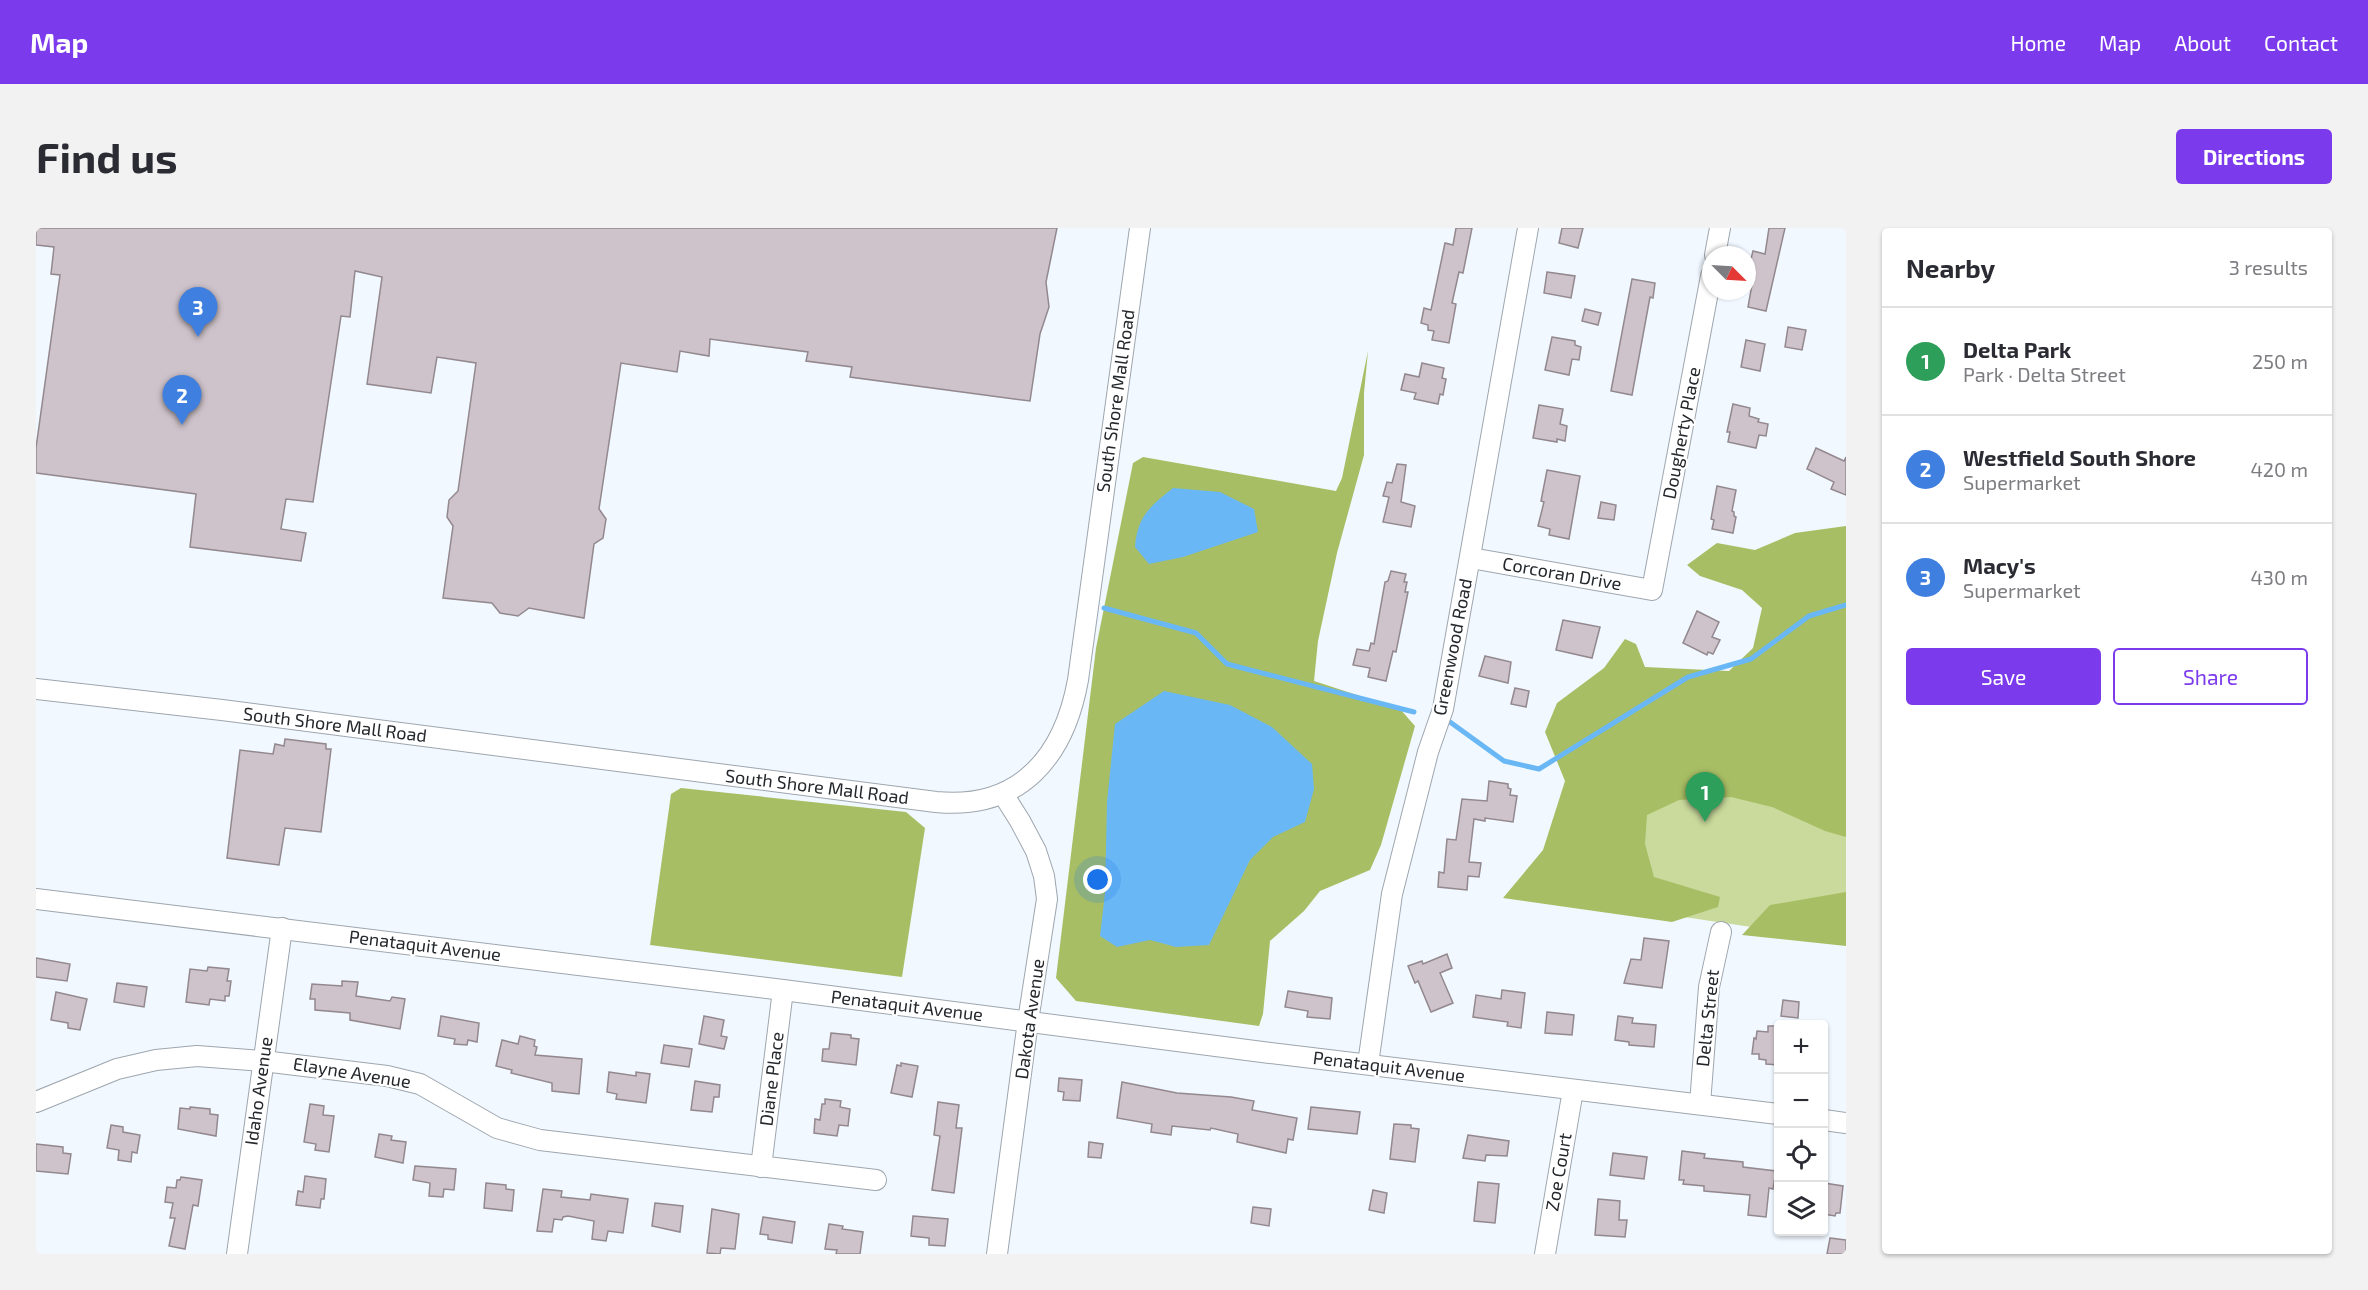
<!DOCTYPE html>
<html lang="en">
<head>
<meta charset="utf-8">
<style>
	body { margin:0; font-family:"Exo 2",sans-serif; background:#f2f2f3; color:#2b2b33 }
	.controls { position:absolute; right:18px; bottom:18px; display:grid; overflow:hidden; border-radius:6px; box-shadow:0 2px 4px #0004 }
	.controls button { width:54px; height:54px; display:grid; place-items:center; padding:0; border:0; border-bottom:2px solid #e1e1e2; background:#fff; color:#2b2b33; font:30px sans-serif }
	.compass { position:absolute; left:1666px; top:18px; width:54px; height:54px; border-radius:50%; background:#fff; box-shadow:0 2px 4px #0004; rotate:114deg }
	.you { position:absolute; left:1062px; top:652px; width:21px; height:21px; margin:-15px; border:4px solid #fff; border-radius:50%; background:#1a73e8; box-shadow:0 0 0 9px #1a73e833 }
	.badge { display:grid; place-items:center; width:39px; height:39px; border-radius:50%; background:#7c3aed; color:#fff; font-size:20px; font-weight:700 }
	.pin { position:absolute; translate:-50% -50px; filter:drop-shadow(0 2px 3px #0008) }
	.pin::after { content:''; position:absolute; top:32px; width:21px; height:18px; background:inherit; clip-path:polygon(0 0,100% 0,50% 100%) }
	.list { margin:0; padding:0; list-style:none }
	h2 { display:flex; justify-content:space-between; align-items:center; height:78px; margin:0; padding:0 24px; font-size:26px }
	h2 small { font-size:20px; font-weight:400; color:#7c7c81 }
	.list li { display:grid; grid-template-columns:39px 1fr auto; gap:18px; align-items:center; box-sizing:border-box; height:108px; padding:0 24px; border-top:2px solid #e1e1e2 }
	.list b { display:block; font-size:22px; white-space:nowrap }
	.list p { margin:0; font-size:20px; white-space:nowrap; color:#7c7c81 }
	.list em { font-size:20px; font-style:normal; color:#7c7c81 }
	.actions { display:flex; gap:12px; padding:18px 24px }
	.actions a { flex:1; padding:14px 0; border:2px solid #7c3aed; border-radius:6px; text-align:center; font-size:21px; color:#7c3aed }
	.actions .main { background:#7c3aed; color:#fff }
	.icon { flex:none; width:33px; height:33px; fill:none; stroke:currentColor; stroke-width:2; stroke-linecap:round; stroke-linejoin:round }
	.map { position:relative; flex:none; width:1810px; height:1026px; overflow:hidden; border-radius:6px }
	header { display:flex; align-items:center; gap:36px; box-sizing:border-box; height:84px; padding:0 30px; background:#7c3aed; color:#fff }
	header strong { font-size:28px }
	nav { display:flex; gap:33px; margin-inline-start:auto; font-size:21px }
	.intro { display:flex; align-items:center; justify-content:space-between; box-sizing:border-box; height:144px; padding:0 36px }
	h1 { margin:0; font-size:42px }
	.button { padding:15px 27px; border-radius:6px; background:#7c3aed; color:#fff; font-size:21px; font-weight:700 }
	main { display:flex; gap:36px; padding:0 36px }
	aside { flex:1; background:#fff; border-radius:6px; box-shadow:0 2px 4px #0004 }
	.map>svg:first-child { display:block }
	.green { fill:#c9da9c }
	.forest { fill:#a8be64 }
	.water { fill:#69b8f5 }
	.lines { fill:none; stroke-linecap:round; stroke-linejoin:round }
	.stream { stroke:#69b8f5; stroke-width:5 }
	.building { fill:#cec3ca; stroke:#92888e; stroke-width:1.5 }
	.minor-casing { stroke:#9ea6ae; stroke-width:22 }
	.minor { stroke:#fff; stroke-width:20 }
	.labels { text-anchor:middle; stroke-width:4.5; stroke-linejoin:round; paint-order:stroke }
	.street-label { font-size:18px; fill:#24272b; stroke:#fff }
</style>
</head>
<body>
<header>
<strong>Map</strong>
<nav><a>Home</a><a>Map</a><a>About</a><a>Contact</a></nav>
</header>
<div class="intro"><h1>Find us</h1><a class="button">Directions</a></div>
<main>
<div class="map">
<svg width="1810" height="1026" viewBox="0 0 1810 1026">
	<rect width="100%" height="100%" fill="#f1f8ff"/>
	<!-- green -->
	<polygon class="green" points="1810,418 1810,713 1513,669"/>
	<!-- forest -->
	<g class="forest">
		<polygon points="1332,123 1328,165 1328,227 1301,325 1282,413 1278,453 1364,481 1379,498 1345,617 1334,642 1284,663 1268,683 1234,713 1227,786 1223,798 1040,773 1020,750 1060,420 1097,235 1107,229 1300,263 1306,250"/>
		<polygon points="1810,298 1810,609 1789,603 1736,579 1695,569 1643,572 1611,587 1609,616 1618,649 1684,669 1682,679 1636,694 1467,670 1507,622 1529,553 1509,504 1521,475 1568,440 1589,411 1600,416 1609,439 1693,443 1717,420 1726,380 1706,362 1664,348 1651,337 1681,315 1719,322 1759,305"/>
		<polygon points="645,560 870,584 889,600 866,749 614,717 635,566"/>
		<polygon points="1810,664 1810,718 1706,707 1734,677"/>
	</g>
	<!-- water -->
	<g class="water">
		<path d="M1137,260L1184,264L1218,281L1222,304L1147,329L1113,336L1099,319C1101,289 1114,278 1137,260Z"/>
		<polygon points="1128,463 1194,477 1236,499 1276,536 1278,561 1269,594 1237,609 1214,632 1173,717 1140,719 1114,712 1081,719 1064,708 1069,665 1071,574 1079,496"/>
	</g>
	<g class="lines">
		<!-- stream -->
		<g class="stream">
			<polyline points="1068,380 1160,405 1191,436 1378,484"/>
			<polyline points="1414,494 1468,533 1503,541 1652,449 1715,431 1773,388 1810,377"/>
		</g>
	</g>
	<!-- building -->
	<g class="building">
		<polygon points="0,0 1021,0 1010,54 1013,79 1004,106 994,173 814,149 816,139 770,133 772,124 674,111 673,128 644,123 641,144 585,135 563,281 570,291 567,310 558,316 548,390 493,380 482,388 464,385 456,375 407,370 417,298 411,289 413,272 422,263 440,135 401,129 395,165 331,156 346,49 319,43 314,89 305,88 277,274 250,271 245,301 270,305 265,333 154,319 160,266 0,245 0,220 24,47 15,46 18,19 0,17"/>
		<polygon points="1420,0 1436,0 1427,45 1423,44 1416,75 1420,76 1413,115 1396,112 1398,103 1392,102 1392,97 1385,95 1388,80 1395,82 1409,15 1417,17"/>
		<polygon points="1526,0 1547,0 1542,20 1523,15"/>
		<polygon points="1733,0 1749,0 1730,83 1712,79 1719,40 1713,39 1717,23 1729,26"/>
		<polygon points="1511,44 1539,48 1535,70 1508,65"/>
		<polygon points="1596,51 1619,55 1617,70 1614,69 1596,167 1575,163"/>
		<polygon points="1549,81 1565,85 1562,97 1546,93"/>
		<polygon points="1752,99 1770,102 1766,122 1749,119"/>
		<polygon points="1516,109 1539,113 1539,117 1545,119 1543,132 1536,131 1533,147 1509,142"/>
		<polygon points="1710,112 1729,116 1724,143 1705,139"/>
		<polygon points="1386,135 1408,140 1406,150 1410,151 1407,167 1404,166 1402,176 1378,171 1380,165 1365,162 1369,146 1383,149"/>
		<polygon points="1697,176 1714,180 1713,188 1723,191 1722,194 1732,196 1730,208 1723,207 1720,220 1692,214 1694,204 1691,204"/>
		<polygon points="1503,177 1527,181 1524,196 1531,198 1529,213 1521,211 1521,214 1497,210"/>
		<polygon points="1780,220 1808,233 1810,229 1810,267 1795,261 1798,254 1771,241"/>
		<polygon points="1361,236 1370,237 1365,274 1379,278 1375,299 1347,294 1353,269 1347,268 1351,254 1356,255"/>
		<polygon points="1511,242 1544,248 1533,311 1513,307 1514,301 1502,298 1508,274 1505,273"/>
		<polygon points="1681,258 1700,262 1696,283 1698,284 1698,288 1700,289 1697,305 1676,301 1678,292 1675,291"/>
		<polygon points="1565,274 1580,277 1578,292 1562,290"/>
		<polygon points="1355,343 1370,346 1368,354 1371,354 1369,364 1372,364 1360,424 1357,423 1350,453 1332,449 1334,440 1317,437 1321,421 1333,423 1335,415 1338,416 1349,354 1352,353"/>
		<polygon points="1661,383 1683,394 1676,409 1684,412 1677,426 1672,424 1671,427 1647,415"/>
		<polygon points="1527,392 1564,399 1556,430 1520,422"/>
		<polygon points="1449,428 1475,434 1472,455 1443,448"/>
		<polygon points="1479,460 1493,463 1490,479 1475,476"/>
		<polygon points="249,511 290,516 290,521 295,521 285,604 249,600 243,637 191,630 204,522 237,526 239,516 248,518"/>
		<polygon points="1453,553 1472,556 1472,560 1475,561 1474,567 1481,568 1477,594 1449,590 1449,593 1438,591 1433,634 1445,635 1443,649 1432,648 1431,662 1402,659 1403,644 1408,645 1411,611 1420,612 1426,571 1451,573"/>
		<polygon points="1608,710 1633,713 1626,760 1588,755 1595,731 1605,732"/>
		<polygon points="1411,726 1416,740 1404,745 1417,775 1395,784 1382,753 1379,755 1372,738 1386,733 1387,736"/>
		<polygon points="0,730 34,736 31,753 0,749"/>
		<polygon points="172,739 193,741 191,753 195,753 193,768 189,768 189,773 174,771 173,777 150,774 154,741 171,743"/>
		<polygon points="306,753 322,754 320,768 354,773 356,769 369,771 364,801 314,792 314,785 279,782 279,771 274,771 276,756 306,758"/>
		<polygon points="81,755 111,759 108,779 78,774"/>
		<polygon points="1466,762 1489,765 1485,800 1471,798 1472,794 1437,789 1440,767 1465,771"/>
		<polygon points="1252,763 1296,770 1294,791 1271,789 1272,783 1249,779"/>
		<polygon points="20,764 51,771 44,802 32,800 32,795 15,792"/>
		<polygon points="1747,772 1763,774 1762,790 1745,788"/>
		<polygon points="1511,784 1538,787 1536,807 1509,805"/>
		<polygon points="405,788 443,795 441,814 432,812 431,817 418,816 419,811 402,808"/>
		<polygon points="668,788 688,792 685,808 691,809 688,821 663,816"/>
		<polygon points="1582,788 1597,790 1596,795 1620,797 1618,819 1593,817 1593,814 1579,812"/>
		<polygon points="1732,798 1743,798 1743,837 1730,836 1730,832 1723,831 1723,826 1716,826 1718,810 1720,811 1721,803 1732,804"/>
		<polygon points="795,805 815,807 815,810 823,811 820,837 786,833 787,821 793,821"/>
		<polygon points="484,808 499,812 498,818 501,819 499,827 546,831 543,866 516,863 516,855 475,845 476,842 460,838 466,812 482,816"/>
		<polygon points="628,817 656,821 653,839 625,835"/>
		<polygon points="865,835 882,838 876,869 855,865 861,837 865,838"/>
		<polygon points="573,844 600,848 600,844 614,846 610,875 580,871 581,866 571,864"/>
		<polygon points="1023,850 1046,852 1044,873 1027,872 1028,864 1022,863"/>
		<polygon points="659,853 684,857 683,869 678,869 676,884 655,882"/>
		<polygon points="1086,854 1141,865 1195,869 1218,873 1216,882 1261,890 1257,912 1252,911 1250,925 1201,914 1202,906 1175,900 1174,902 1136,898 1135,907 1115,904 1116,896 1081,890"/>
		<polygon points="789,871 805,873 804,879 814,881 812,898 803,897 801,908 778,905 779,891 784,892 786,876 789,876"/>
		<polygon points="902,874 923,877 920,900 926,900 918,965 896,962 904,908 898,907"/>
		<polygon points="274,876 288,878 287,887 298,888 293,924 279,922 280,916 268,914"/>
		<polygon points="154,879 174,881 174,886 182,887 180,908 142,901 144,880 154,881"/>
		<polygon points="1275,879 1324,884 1321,906 1272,901"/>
		<polygon points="1358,896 1375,897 1375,900 1383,901 1379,934 1354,931"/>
		<polygon points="75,897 87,899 87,904 104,907 101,925 96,924 95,934 82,932 83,922 71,920"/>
		<polygon points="343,906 356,908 355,912 370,914 367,935 339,929"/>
		<polygon points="1432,907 1473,913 1471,928 1450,927 1449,933 1427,930"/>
		<polygon points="1053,914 1067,916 1065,930 1052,929"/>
		<polygon points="0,916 27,919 27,925 35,926 32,946 0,943"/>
		<polygon points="1646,923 1669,926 1668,930 1707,934 1707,939 1740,943 1737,961 1733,960 1730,989 1712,987 1714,967 1668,963 1668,958 1647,956 1648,952 1643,952"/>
		<polygon points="1577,925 1611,929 1608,951 1574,947"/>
		<polygon points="379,938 420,941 418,962 408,961 407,969 393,968 394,955 377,952"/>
		<polygon points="269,948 290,951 288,971 285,971 284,980 260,977 262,963 267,964"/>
		<polygon points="145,949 166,952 162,978 157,977 149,1021 133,1018 139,990 134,990 137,975 129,974 131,959 140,960 141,952 144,952"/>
		<polygon points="1442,954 1463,956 1459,995 1438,993"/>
		<polygon points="450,955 470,957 470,961 478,962 476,983 448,980"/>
		<polygon points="1788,955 1807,958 1804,985 1800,985 1799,988 1788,986"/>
		<polygon points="507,961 526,963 525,969 554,972 555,966 592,971 587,1005 572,1003 570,1013 556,1011 558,993 532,988 527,989 526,992 518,991 516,1004 501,1003"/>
		<polygon points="1337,962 1351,965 1348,985 1333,982"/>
		<polygon points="1562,971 1584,973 1583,992 1591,992 1589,1009 1559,1007"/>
		<polygon points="619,975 647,978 644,1004 616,998"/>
		<polygon points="1217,979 1235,981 1233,998 1215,995"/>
		<polygon points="676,981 703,986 699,1021 685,1020 684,1026 671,1025"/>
		<polygon points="877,988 912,991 909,1018 893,1017 893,1010 875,1008"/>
		<polygon points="727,989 759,994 756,1015 732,1011 732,1007 724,1006"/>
		<polygon points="793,996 807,998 806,1001 827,1004 824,1026 800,1026 801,1022 789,1021"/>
		<polygon points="1794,1010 1810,1012 1810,1026 1791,1026"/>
	</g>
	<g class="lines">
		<defs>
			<g id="minor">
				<polyline points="1679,27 1684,0"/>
				<polyline points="1435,330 1616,362 1675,48"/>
				<path d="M0,461L186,482L900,574C984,582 1028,529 1042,452L1104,0"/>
				<polyline points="0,671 747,762 1234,825 1742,886"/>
				<polyline points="1332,836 1356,666 1392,524 1407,481 1492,0"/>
				<polyline points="0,874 81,841 120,832 161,828 227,833 351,848 384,856 461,900 504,912 840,952"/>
				<polyline points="1664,876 1673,759 1685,704"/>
				<polyline points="1788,892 1810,895"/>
				<polyline points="725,939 747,762"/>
				<polyline points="201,1026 246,700"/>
				<polyline points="961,1026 992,793 1011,671 1008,648 1000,623 984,593 967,566"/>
				<polyline points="1509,1026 1537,862"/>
			</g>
		</defs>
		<!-- minor casing -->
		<use href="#minor" class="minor-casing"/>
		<!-- minor -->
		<use href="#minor" class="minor"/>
	</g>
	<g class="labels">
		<!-- street labels -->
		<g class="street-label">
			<text transform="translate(1080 173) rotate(-82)" y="6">South Shore Mall Road</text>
			<text transform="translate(1646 205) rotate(-79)" y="6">Dougherty Place</text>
			<text transform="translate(1526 346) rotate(10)" y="6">Corcoran Drive</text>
			<text transform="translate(1417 419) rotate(-79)" y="6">Greenwood Road</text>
			<text transform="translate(299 497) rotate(7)" y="6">South Shore Mall Road</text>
			<text transform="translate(781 559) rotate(7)" y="6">South Shore Mall Road</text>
			<text transform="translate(389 718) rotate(7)" y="6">Penataquit Avenue</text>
			<text transform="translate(871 778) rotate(7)" y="6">Penataquit Avenue</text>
			<text transform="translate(1672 790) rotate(-84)" y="6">Delta Street</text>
			<text transform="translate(994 791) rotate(-82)" y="6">Dakota Avenue</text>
			<text transform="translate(1353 839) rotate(7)" y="6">Penataquit Avenue</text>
			<text transform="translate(316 845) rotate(9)" y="6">Elayne Avenue</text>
			<text transform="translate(736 851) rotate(-83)" y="6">Diane Place</text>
			<text transform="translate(223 863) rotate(-82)" y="6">Idaho Avenue</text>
			<text transform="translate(1523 944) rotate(-80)" y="6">Zoe Court</text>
		</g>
	</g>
</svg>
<div class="controls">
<button>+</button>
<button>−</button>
<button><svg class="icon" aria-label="locate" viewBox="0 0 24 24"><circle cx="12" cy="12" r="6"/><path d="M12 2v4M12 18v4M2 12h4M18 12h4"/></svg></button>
<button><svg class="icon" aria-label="layers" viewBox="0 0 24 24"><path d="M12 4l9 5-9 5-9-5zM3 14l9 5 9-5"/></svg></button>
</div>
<svg class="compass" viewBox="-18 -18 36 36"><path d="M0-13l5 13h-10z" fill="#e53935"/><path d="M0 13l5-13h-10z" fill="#7c7c81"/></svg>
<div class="you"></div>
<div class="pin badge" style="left:1669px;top:594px;background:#2e9e5b">1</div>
<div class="pin badge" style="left:146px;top:197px;background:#3f7fe0">2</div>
<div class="pin badge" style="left:162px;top:109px;background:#3f7fe0">3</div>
</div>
<aside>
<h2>Nearby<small>3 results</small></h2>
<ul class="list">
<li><span class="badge" style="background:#2e9e5b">1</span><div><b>Delta Park</b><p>Park · Delta Street</p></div><em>250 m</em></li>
<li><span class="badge" style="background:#3f7fe0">2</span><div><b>Westfield South Shore</b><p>Supermarket</p></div><em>420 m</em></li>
<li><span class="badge" style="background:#3f7fe0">3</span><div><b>Macy's</b><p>Supermarket</p></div><em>430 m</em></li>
</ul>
<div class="actions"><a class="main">Save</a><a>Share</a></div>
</aside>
</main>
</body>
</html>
